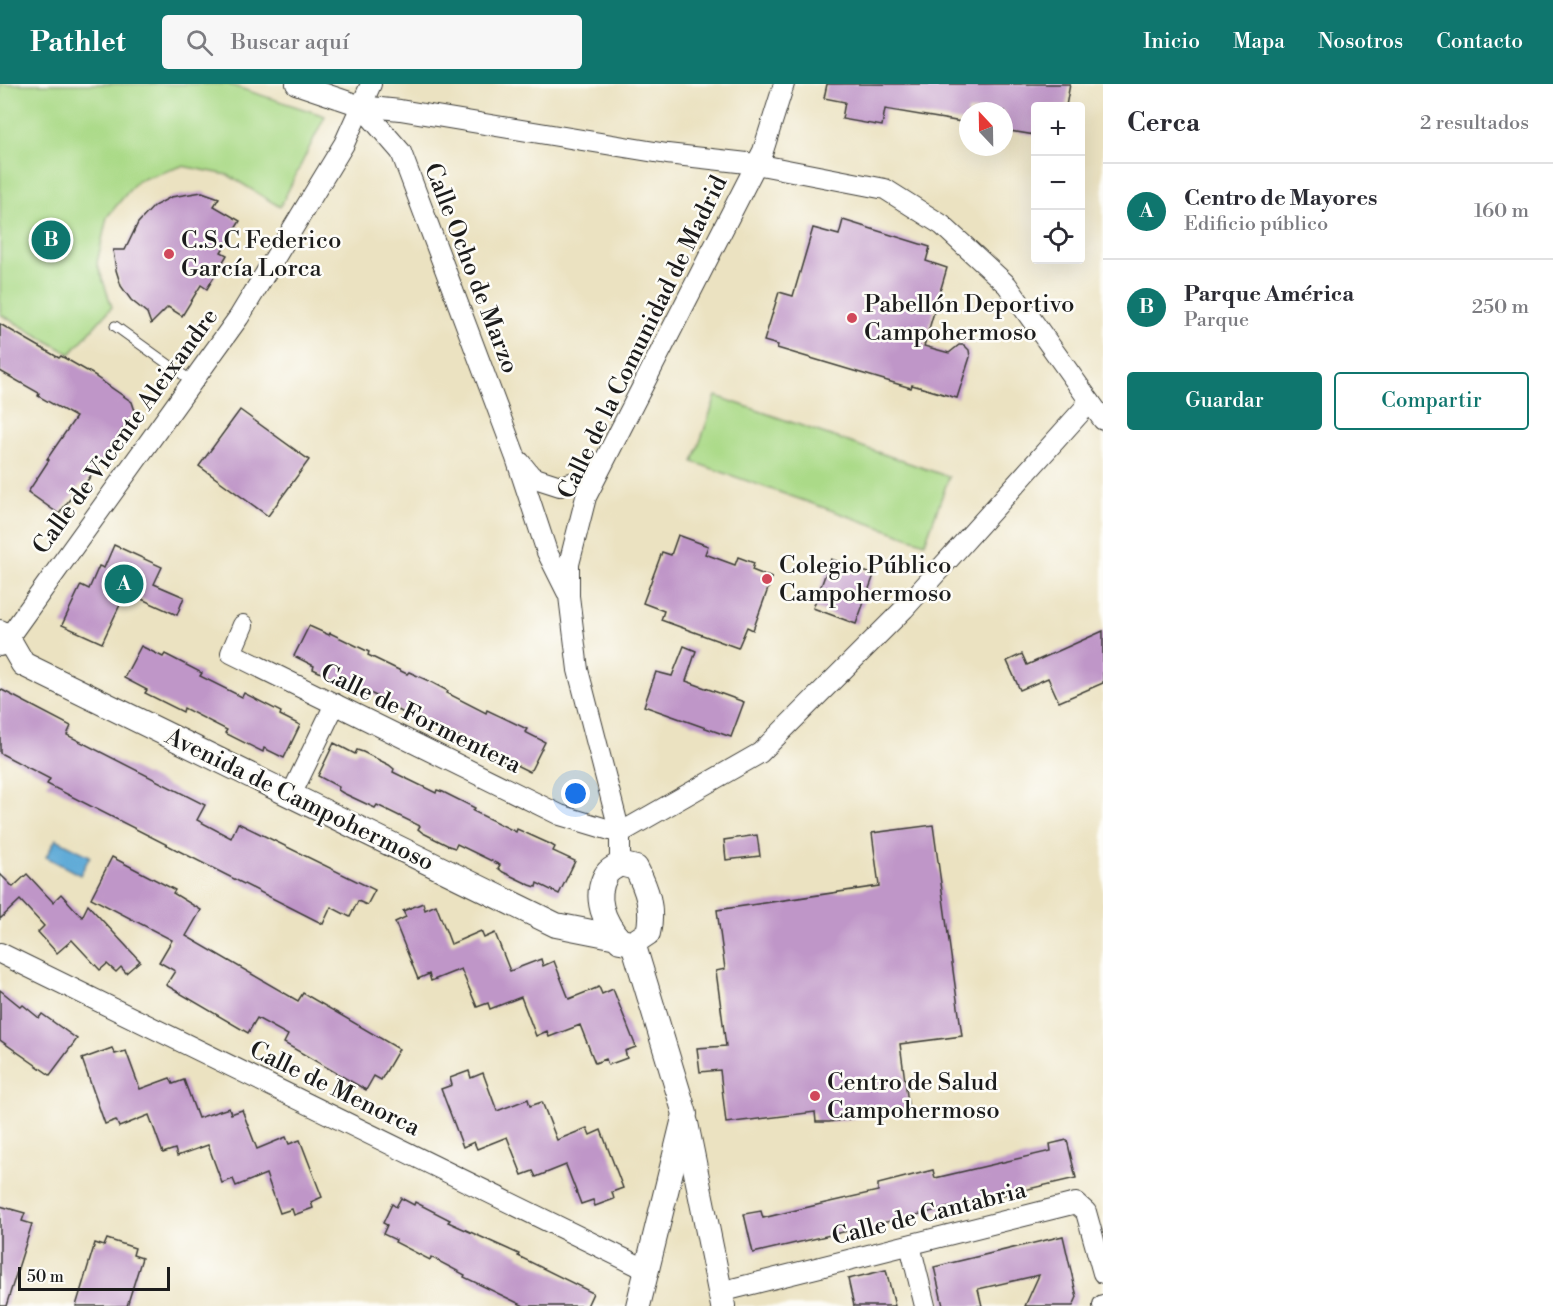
<!DOCTYPE html>
<html lang="es">
<head>
<meta charset="utf-8">
<style>
	body { margin:0; font-family:"Libre Bodoni",serif; background:#f7f7f7; color:#2b2b33 }
	.controls { position:absolute; right:18px; top:18px; display:grid; overflow:hidden; border-radius:6px; box-shadow:0 6px 24px #0002 }
	.controls button { width:54px; height:54px; display:grid; place-items:center; padding:0; border:0; border-bottom:2px solid #e1e1e2; background:#fff; color:#2b2b33; font:30px sans-serif }
	.compass { position:absolute; left:959px; top:18px; width:54px; height:54px; border-radius:50%; background:#fff; box-shadow:0 6px 24px #0002; rotate:338deg }
	.scale { position:absolute; left:18px; bottom:15px; width:152px; box-sizing:border-box; padding-left:6px; border:3px solid #1c1c1c; border-top:0; font-size:16px; line-height:21px; white-space:nowrap; color:#1c1c1c; -webkit-text-stroke:4px #fdfcf7; paint-order:stroke }
	.you { position:absolute; left:576px; top:710px; width:21px; height:21px; margin:-15px; border:4px solid #fff; border-radius:50%; background:#1a73e8; box-shadow:0 0 0 9px #1a73e833 }
	.badge { display:grid; place-items:center; width:39px; height:39px; border-radius:50%; background:#0f766e; color:#fff; font-size:20px; font-weight:700 }
	.pin { position:absolute; translate:-50% -50%; border:3px solid #fff; box-shadow:0 2px 6px #0006 }
	.list { margin:0; padding:0; list-style:none }
	h2 { display:flex; justify-content:space-between; align-items:center; height:78px; margin:0; padding:0 24px; font-size:26px }
	h2 small { font-size:20px; font-weight:400; color:#7c7c81 }
	.list li { display:grid; grid-template-columns:39px 1fr auto; gap:18px; align-items:center; box-sizing:border-box; height:96px; padding:0 24px; border-top:2px solid #e1e1e2 }
	.list b { display:block; font-size:22px; white-space:nowrap }
	.list p { margin:0; font-size:20px; white-space:nowrap; color:#7c7c81 }
	.list em { font-size:20px; font-style:normal; color:#7c7c81 }
	.actions { display:flex; gap:12px; padding:18px 24px }
	.actions a { flex:1; padding:14px 0; border:2px solid #0f766e; border-radius:6px; text-align:center; font-size:21px; color:#0f766e }
	.actions .main { background:#0f766e; color:#fff }
	.icon { flex:none; width:33px; height:33px; fill:none; stroke:currentColor; stroke-width:2; stroke-linecap:round; stroke-linejoin:round }
	.map { position:relative; flex:none; width:1103px; height:1222px; overflow:hidden }
	header { display:flex; align-items:center; gap:36px; box-sizing:border-box; height:84px; padding:0 30px; background:#0f766e; color:#fff }
	header strong { font-size:28px }
	nav { display:flex; gap:33px; margin-inline-start:auto; font-size:21px }
	.search { width:420px; height:54px; background:#f7f7f7; display:flex; align-items:center; gap:15px; box-sizing:border-box; padding:0 21px; border-radius:6px; color:#7c7c81; font-size:22px }
	main { display:flex }
	aside { flex:1; background:#fff }
	.map>svg:first-child { display:block }
	.green { fill:#abda88; stroke:#647b52; stroke-width:1.5 }
	.water { fill:#5eaad7; stroke:#3d637a; stroke-width:1.5 }
	.building { fill:#bf96c8 }
	.lines { fill:none; stroke-linecap:round; stroke-linejoin:round }
	.service-casing { stroke:#3b3a35; stroke-width:11 }
	.minor-casing { stroke:#3b3a35; stroke-width:22 }
	.tertiary-casing { stroke:#3b3a35; stroke-width:26 }
	.service { stroke:#fff; stroke-width:9 }
	.minor { stroke:#fff; stroke-width:20 }
	.tertiary { stroke:#fff; stroke-width:24 }
	.poi-dot { fill:#d1495b; stroke:#fdfcf7; stroke-width:2 }
	.labels { text-anchor:middle; stroke-width:5; stroke-linejoin:round; paint-order:stroke }
	.poi-label { font-size:24px; fill:#1c1c1c; stroke:#fdfcf7; text-anchor:start }
	.street-label { font-size:24px; fill:#1c1c1c; stroke:#fdfcf7 }
</style>
</head>
<body>
<header>
<strong>Pathlet</strong>
<div class="search"><svg class="icon" aria-label="search" viewBox="0 0 24 24"><circle cx="10" cy="10" r="6"/><path d="M15 15l6 6"/></svg>Buscar aquí</div>
<nav><a>Inicio</a><a>Mapa</a><a>Nosotros</a><a>Contacto</a></nav>
</header>
<main>
<div class="map">
<svg width="1103" height="1222" viewBox="0 0 1103 1222">
	<rect width="100%" height="100%" fill="#fdfcf7"/>
	<filter id="ink" filterUnits="userSpaceOnUse"><feTurbulence type="fractalNoise" baseFrequency=".0167" numOctaves="2"/><feDisplacementMap in="SourceGraphic" scale="12" xChannelSelector="R" yChannelSelector="G"/><feConvolveMatrix kernelMatrix="1 2 1 2 8 2 1 2 1" color-interpolation-filters="sRGB"/></filter>
	<filter id="wash" filterUnits="userSpaceOnUse"><feTurbulence type="fractalNoise" baseFrequency=".008" numOctaves="4" result="noise"/><feDisplacementMap in="SourceGraphic" scale="24" xChannelSelector="R" yChannelSelector="G"/><feGaussianBlur stdDeviation="1.35" result="paint"/><feColorMatrix in="noise" values="0 0 0 0 0 0 0 0 0 0 0 0 0 0 0 0 0 1.4 0 .05"/><feComposite in="paint" operator="in"/></filter>
	<g filter="url(#wash)">
		<rect width="100%" height="100%" fill="#ebe2c1"/>
		<!-- green -->
		<g class="green">
			<polygon points="0,0 227,0 325,32 280,123 228,91 182,82 137,97 107,133 97,179 112,223 70,270 0,230"/>
			<polygon points="716,312 949,393 925,459 693,378"/>
		</g>
		<!-- water -->
		<polygon class="water" points="56,755 90,772 80,791 46,773"/>
		<g id="blocks">
			<!-- building -->
			<g class="building">
				<polygon points="827,0 1070,0 1066,22 1035,22 1035,51 1004,46 1004,27 968,27 968,39 885,25 882,42 842,35 845,18 824,14"/>
				<polygon points="202,108 219,114 214,122 240,137 221,168 227,171 207,205 201,201 182,232 168,223 151,240 147,229 131,216 121,202 116,186 113,166 125,166 138,139 154,122 171,113"/>
				<polygon points="843,136 930,163 926,177 947,184 924,262 949,269 959,261 964,261 969,266 970,273 957,314 912,301 911,304 777,264 778,261 764,257 779,208 793,212 813,144 839,151"/>
				<polygon points="0,240 59,274 61,272 96,292 96,293 132,318 135,327 112,361 113,362 84,401 81,400 59,430 28,408 49,376 47,375 76,333 38,312 39,309 0,287"/>
				<polygon points="240,326 309,376 268,432 199,382"/>
				<polygon points="678,451 708,462 705,470 735,481 738,473 754,479 752,486 772,494 753,546 747,543 738,564 661,536 664,527 643,519 662,468 671,471"/>
				<polygon points="114,461 162,483 154,500 184,513 177,531 126,508 102,559 62,541 81,501 89,505 99,482 104,484"/>
				<polygon points="831,475 874,491 856,540 813,524"/>
				<polygon points="309,542 329,551 330,549 369,568 368,571 407,590 409,588 431,598 448,607 447,609 486,629 487,626 527,645 525,648 545,658 530,688 510,678 509,680 470,662 472,659 431,639 430,642 392,623 393,620 353,601 351,603 313,585 314,582 294,572"/>
				<polygon points="1103,547 1103,599 1059,618 1048,594 1020,606 1007,577 1022,570 1027,581"/>
				<polygon points="141,562 163,573 165,570 202,589 200,592 242,613 244,609 281,628 280,631 300,641 284,674 264,664 263,668 225,649 227,646 184,624 183,628 145,609 147,606 124,594"/>
				<polygon points="684,562 696,567 686,597 744,618 731,653 644,622 656,588 672,592"/>
				<polygon points="0,605 71,642 67,651 205,721 197,736 231,754 238,739 375,806 367,821 358,817 350,833 331,823 323,840 47,700 50,695 0,669"/>
				<polygon points="334,659 355,670 357,666 363,668 389,681 394,685 393,688 436,709 437,706 443,708 475,724 473,727 516,748 517,745 550,760 555,763 553,767 575,777 559,810 537,799 536,803 530,801 503,788 498,784 500,781 457,760 455,764 449,762 423,749 418,745 420,742 377,721 375,724 343,709 338,706 339,703 318,692"/>
				<polygon points="933,741 962,952 900,960 909,1026 829,1038 816,1038 815,1028 726,1039 720,986 700,988 697,964 726,962 716,887 725,885 717,826 879,802 872,749"/>
				<polygon points="757,751 760,772 726,776 724,756"/>
				<polygon points="112,773 175,806 173,809 201,826 186,852 298,917 303,909 399,965 381,996 374,992 366,1006 284,959 288,951 257,934 248,949 166,901 175,887 159,878 172,856 91,814"/>
				<polygon points="0,790 13,803 27,790 53,818 61,810 82,833 88,821 140,877 126,889 121,883 116,888 107,880 100,886 72,856 57,869 38,848 44,842 20,816 0,835"/>
				<polygon points="423,819 425,826 436,821 451,860 481,847 484,854 495,849 510,887 541,875 543,882 554,877 569,915 599,903 602,910 613,905 636,963 625,967 627,974 608,981 606,975 595,979 580,941 549,953 547,947 536,952 521,913 490,925 488,919 477,923 461,885 431,897 429,890 418,895 395,838 406,833 403,827"/>
				<polygon points="0,906 21,923 23,921 39,934 42,930 77,955 50,991 0,956"/>
				<polygon points="112,964 115,970 126,967 140,1005 170,994 173,1000 184,996 198,1034 229,1024 231,1030 242,1026 257,1065 286,1053 289,1060 300,1056 322,1113 311,1118 313,1124 294,1131 292,1125 280,1129 266,1090 236,1102 233,1095 222,1099 208,1061 177,1072 175,1065 163,1069 149,1031 119,1043 116,1036 105,1040 82,975"/>
				<polygon points="469,987 471,994 483,989 497,1027 528,1015 530,1022 542,1018 557,1056 587,1044 590,1051 601,1046 623,1104 612,1108 614,1115 595,1122 593,1116 581,1120 566,1081 536,1093 533,1087 522,1091 507,1053 477,1065 474,1058 463,1063 441,1005 452,1001 450,994"/>
				<polygon points="1067,1056 1076,1094 753,1169 744,1130 761,1127 763,1134 821,1120 878,1107 878,1100 933,1086 935,1094 1051,1067 1050,1060"/>
				<polygon points="401,1114 414,1121 415,1118 450,1136 448,1138 519,1170 518,1172 593,1209 587,1222 524,1222 464,1193 465,1191 431,1173 430,1176 395,1158 396,1156 383,1150 387,1141 383,1139 392,1120 396,1123"/>
				<polygon points="0,1122 25,1129 22,1137 32,1140 6,1222 0,1222"/>
				<polygon points="1063,1152 1077,1213 1073,1222 1025,1222 1039,1191 978,1205 982,1222 943,1222 934,1183"/>
				<polygon points="107,1155 135,1164 133,1171 142,1174 127,1222 76,1222 95,1159 104,1162"/>
				<polygon points="886,1186 895,1222 854,1222 848,1195"/>
			</g>
		</g>
	</g>
	<g filter="url(#ink)">
		<use href="#blocks" fill-opacity="0" stroke="#3b3a35" stroke-width="1.5"/>
		<g class="lines">
			<defs>
				<polyline id="service" points="115,242 193,298"/>
				<g id="minor">
					<polyline points="296,0 361,22 400,26 667,70 756,80 885,105 942,141 1007,201 1103,336"/>
					<polyline points="361,22 401,68 516,374 547,468 567,508"/>
					<polyline points="520,378 532,393 560,402 595,393"/>
					<polyline points="243,541 231,569 560,731 620,749 760,669 904,525 1090,318"/>
					<polyline points="0,562 8,554 239,233 344,60 371,0"/>
					<polyline points="291,711 335,620"/>
					<polyline points="620,780 620,749 578,586 569,512 569,480 586,413 763,67 784,0"/>
					<polyline points="0,869 647,1186"/>
					<polyline points="910,1161 925,1222"/>
					<polyline points="720,1208 1076,1119 1086,1128 1103,1189"/>
					<polyline points="1103,1222 1103,1221"/>
				</g>
				<g id="tertiary">
					<polyline points="0,548 8,554 23,580 556,841 617,853"/>
					<path d="M620,780L636,784C647,805 654,825 648,849L633,859L620,857C605,839 593,814 606,791C608,786 616,783 620,780Z"/>
					<polyline points="633,859 685,1030 638,1222"/>
					<polyline points="686,1039 723,1222"/>
				</g>
			</defs>
			<!-- service casing -->
			<use href="#service" class="service-casing"/>
			<!-- minor casing -->
			<use href="#minor" class="minor-casing"/>
			<!-- tertiary casing -->
			<use href="#tertiary" class="tertiary-casing"/>
			<!-- service -->
			<use href="#service" class="service"/>
			<!-- minor -->
			<use href="#minor" class="minor"/>
			<!-- tertiary -->
			<use href="#tertiary" class="tertiary"/>
		</g>
	</g>
	<!-- markers -->
	<g class="poi-dot">
		<circle cx="169" cy="170" r="6"/>
		<circle cx="852" cy="234" r="6"/>
		<circle cx="767" cy="495" r="6"/>
		<circle cx="815" cy="1012" r="6"/>
	</g>
	<g class="labels">
		<!-- poi labels -->
		<g class="poi-label">
			<text x="181" y="164">C.S.C Federico<tspan x="181" dy="28">García Lorca</tspan></text>
			<text x="864" y="228">Pabellón Deportivo<tspan x="864" dy="28">Campohermoso</tspan></text>
			<text x="779" y="489">Colegio Público<tspan x="779" dy="28">Campohermoso</tspan></text>
			<text x="827" y="1006">Centro de Salud<tspan x="827" dy="28">Campohermoso</tspan></text>
		</g>
		<!-- street labels -->
		<g class="street-label">
			<text transform="translate(472 184) rotate(69)" y="8">Calle Ocho de Marzo</text>
			<text transform="translate(642 253) rotate(-64)" y="8">Calle de la Comunidad de Madrid</text>
			<text transform="translate(125 347) rotate(-54)" y="8">Calle de Vicente Aleixandre</text>
			<text transform="translate(421 634) rotate(26)" y="8">Calle de Formentera</text>
			<text transform="translate(300 715) rotate(26)" y="8">Avenida de Campohermoso</text>
			<text transform="translate(335 1004) rotate(26)" y="8">Calle de Menorca</text>
			<text transform="translate(929 1129) rotate(-14)" y="8">Calle de Cantabria</text>
		</g>
	</g>
</svg>
<div class="controls">
<button>+</button>
<button>−</button>
<button><svg class="icon" aria-label="locate" viewBox="0 0 24 24"><circle cx="12" cy="12" r="6"/><path d="M12 2v4M12 18v4M2 12h4M18 12h4"/></svg></button>
</div>
<svg class="compass" viewBox="-18 -18 36 36"><path d="M0-13l5 13h-10z" fill="#e53935"/><path d="M0 13l5-13h-10z" fill="#7c7c81"/></svg>
<div class="scale">50 m</div>
<div class="you"></div>
<div class="pin badge" style="left:124px;top:500px">A</div>
<div class="pin badge" style="left:51px;top:156px">B</div>
</div>
<aside>
<h2>Cerca<small>2 resultados</small></h2>
<ul class="list">
<li><span class="badge">A</span><div><b>Centro de Mayores</b><p>Edificio público</p></div><em>160 m</em></li>
<li><span class="badge">B</span><div><b>Parque América</b><p>Parque</p></div><em>250 m</em></li>
</ul>
<div class="actions"><a class="main">Guardar</a><a>Compartir</a></div>
</aside>
</main>
</body>
</html>
